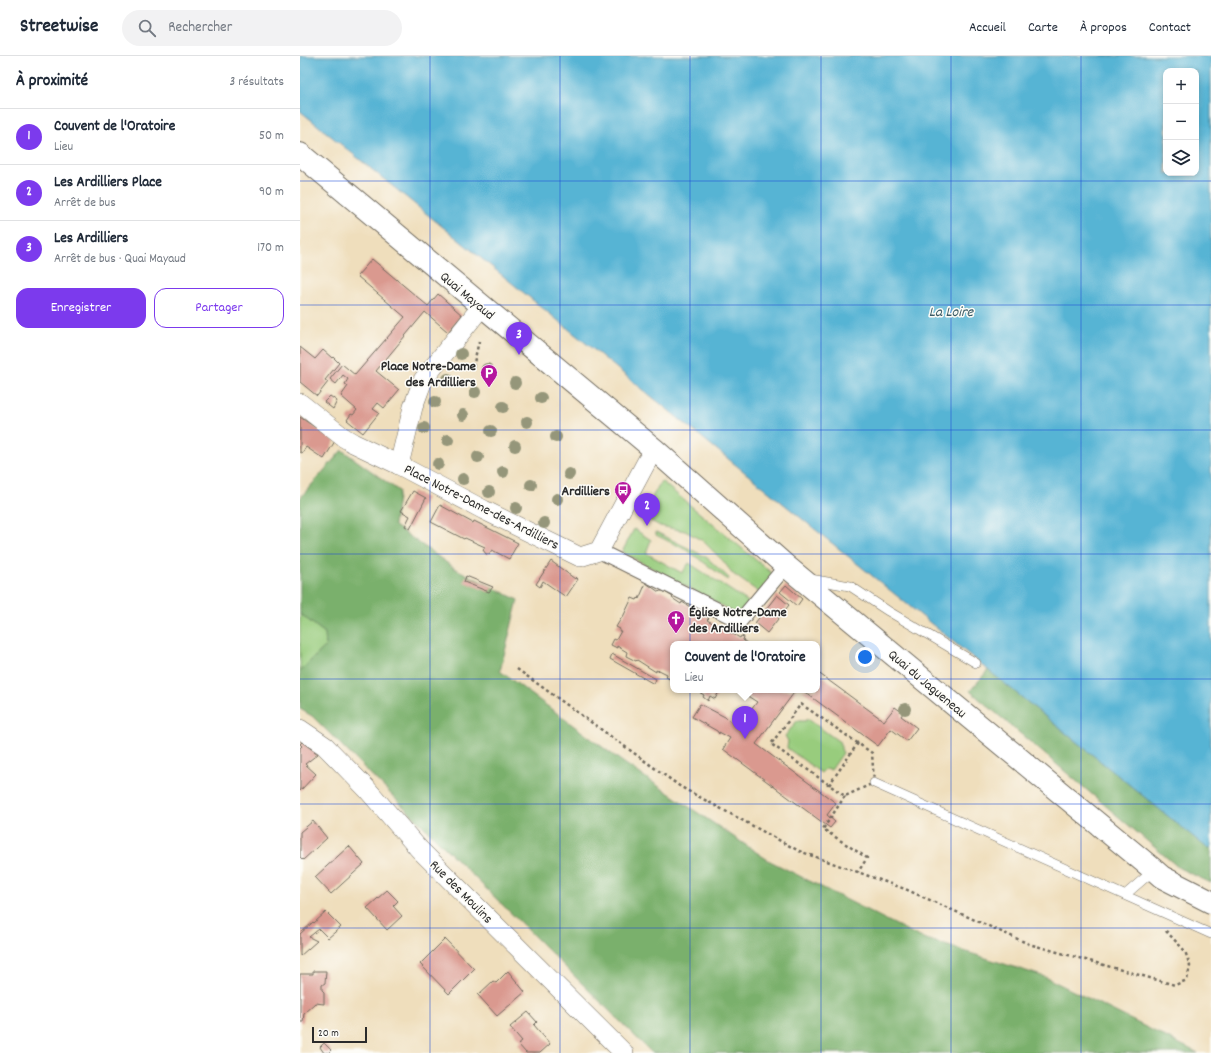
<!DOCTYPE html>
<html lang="fr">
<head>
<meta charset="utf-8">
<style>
	body { margin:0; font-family:Dekko,sans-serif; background:#f2f2f3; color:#1f2937 }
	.controls { position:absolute; right:12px; top:12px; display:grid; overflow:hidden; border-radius:8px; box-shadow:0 2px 6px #0003 }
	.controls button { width:36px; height:36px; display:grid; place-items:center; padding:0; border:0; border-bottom:1px solid #e0e1e3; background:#fff; color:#1f2937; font:20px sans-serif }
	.scale { position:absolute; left:12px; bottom:10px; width:55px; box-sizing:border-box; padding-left:4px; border:2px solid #2b2b2b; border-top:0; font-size:11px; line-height:14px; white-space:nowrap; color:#2b2b2b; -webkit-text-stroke:3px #fdfcf7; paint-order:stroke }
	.you { position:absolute; left:565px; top:601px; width:14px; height:14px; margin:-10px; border:3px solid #fff; border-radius:50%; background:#1a73e8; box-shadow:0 0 0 6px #1a73e833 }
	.badge { display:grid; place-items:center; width:26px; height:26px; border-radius:50%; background:#7c3aed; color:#fff; font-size:13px; font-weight:700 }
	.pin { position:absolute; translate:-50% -33px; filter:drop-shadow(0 1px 2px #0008) }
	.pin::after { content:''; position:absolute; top:21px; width:14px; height:12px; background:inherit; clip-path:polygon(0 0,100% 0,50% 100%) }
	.popup { position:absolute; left:370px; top:585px; width:150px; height:52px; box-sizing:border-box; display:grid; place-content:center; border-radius:8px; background:#fff; filter:drop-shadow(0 1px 3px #0005); font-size:13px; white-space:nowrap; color:#747a83 }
	.popup b { font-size:15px; color:#1f2937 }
	.popup::after { content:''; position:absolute; left:50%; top:100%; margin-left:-8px; border:8px solid transparent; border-top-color:#fff }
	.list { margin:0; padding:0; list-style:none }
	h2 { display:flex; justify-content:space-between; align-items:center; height:52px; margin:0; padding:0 16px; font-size:17px }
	h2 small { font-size:13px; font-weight:400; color:#747a83 }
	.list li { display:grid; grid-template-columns:26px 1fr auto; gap:12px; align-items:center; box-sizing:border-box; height:56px; padding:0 16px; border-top:1px solid #e0e1e3 }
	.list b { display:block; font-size:15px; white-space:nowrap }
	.list p { margin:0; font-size:13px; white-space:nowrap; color:#747a83 }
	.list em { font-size:13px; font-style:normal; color:#747a83 }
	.actions { display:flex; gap:8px; padding:12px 16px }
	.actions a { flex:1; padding:9px 0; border:1px solid #7c3aed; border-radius:12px; text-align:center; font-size:14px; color:#7c3aed }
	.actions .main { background:#7c3aed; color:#fff }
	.icon { flex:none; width:22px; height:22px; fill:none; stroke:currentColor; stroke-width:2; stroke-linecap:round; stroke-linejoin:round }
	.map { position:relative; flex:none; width:911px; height:997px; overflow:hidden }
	header { display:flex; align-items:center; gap:24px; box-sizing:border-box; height:56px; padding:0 20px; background:#fff; border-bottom:1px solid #e0e1e3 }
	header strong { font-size:19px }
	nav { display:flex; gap:22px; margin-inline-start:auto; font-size:14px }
	.search { width:280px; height:36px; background:#f2f2f3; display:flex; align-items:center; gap:10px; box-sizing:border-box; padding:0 14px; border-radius:22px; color:#747a83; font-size:15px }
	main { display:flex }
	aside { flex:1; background:#fff }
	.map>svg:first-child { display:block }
	.green { fill:#98cc7d; stroke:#627c54 }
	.forest { fill:#7ab06c; stroke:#526e4c }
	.water { fill:#56b4d4; stroke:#407080; fill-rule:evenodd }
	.building { fill:#da998f }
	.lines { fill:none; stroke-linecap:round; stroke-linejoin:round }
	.service-casing { stroke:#706a5e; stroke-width:10 }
	.pedestrian-casing { stroke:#706a5e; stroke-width:16 }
	.minor-casing { stroke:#706a5e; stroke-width:20 }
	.secondary-casing { stroke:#706a5e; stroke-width:24 }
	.path { stroke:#706a5e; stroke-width:2.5; stroke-dasharray:3 3; stroke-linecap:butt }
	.service { stroke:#fff; stroke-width:9 }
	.pedestrian { stroke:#fff; stroke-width:14 }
	.minor { stroke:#fff; stroke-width:19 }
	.secondary { stroke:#fff; stroke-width:22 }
	.tree { fill:#95967a }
	.grid { fill:none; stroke:#1d4ed8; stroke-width:1; stroke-opacity:0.55 }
	.labels { text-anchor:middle; stroke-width:3; stroke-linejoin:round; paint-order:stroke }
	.street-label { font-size:14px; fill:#2b2b2b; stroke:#fdfcf7 }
	.poi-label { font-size:14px; font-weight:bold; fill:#2b2b2b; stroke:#fdfcf7; text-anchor:end }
	.water-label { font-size:15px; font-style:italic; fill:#3a5b66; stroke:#fdfcf7 }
</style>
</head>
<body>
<header>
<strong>Streetwise</strong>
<div class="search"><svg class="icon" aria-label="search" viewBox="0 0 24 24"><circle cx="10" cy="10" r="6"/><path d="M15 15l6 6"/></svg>Rechercher</div>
<nav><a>Accueil</a><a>Carte</a><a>À propos</a><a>Contact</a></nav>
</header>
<main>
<aside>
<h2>À proximité<small>3 résultats</small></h2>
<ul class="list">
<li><span class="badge">1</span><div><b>Couvent de l'Oratoire</b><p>Lieu</p></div><em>50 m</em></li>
<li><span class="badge">2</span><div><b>Les Ardilliers Place</b><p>Arrêt de bus</p></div><em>90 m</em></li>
<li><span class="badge">3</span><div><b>Les Ardilliers</b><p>Arrêt de bus · Quai Mayaud</p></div><em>170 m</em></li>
</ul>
<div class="actions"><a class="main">Enregistrer</a><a>Partager</a></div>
</aside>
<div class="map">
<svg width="911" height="997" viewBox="0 0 911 997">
	<rect width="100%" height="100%" fill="#fdfcf7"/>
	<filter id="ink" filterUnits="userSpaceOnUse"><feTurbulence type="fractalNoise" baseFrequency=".025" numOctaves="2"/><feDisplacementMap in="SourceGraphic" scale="8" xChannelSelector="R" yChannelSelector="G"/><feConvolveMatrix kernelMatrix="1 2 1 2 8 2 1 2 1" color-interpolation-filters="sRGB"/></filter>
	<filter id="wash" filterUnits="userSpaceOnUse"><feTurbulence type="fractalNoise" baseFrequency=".012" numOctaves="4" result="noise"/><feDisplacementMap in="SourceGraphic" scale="16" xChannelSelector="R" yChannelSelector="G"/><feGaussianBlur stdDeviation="0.9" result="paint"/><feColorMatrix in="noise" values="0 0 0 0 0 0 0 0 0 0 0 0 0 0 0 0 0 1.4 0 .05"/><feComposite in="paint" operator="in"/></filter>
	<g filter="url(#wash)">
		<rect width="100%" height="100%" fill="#efdebc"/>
		<!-- green -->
		<g class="green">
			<polygon points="361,425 474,519 460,537 433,518 423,505 403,485 385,475 360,470 342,460"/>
			<polygon points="334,473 351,484 346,497 382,517 389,507 450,547 441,560 322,496"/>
			<polygon points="356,476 406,501 429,522 428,524 388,495 356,479"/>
			<polygon points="0,558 25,577 26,590 0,615"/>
			<polygon points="508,663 541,687 541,693 543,697 531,714 525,713 521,717 487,692 488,685 485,680 497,665 505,665"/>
		</g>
		<!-- forest -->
		<g class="forest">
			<polygon points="42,394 99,435 94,469 154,512 218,544 200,615 324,707 468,804 620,881 745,921 898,997 352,997 12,660 0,653 0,615 26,590 25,577 0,558 0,442"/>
			<polygon points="688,614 906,791 911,792 911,827 879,812 670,635"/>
		</g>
		<!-- water -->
		<path class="water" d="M0,0H911V792L906,791L0,55ZM866,15H896V117H866Z"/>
		<g id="blocks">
			<!-- building -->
			<g class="building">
				<polygon points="72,203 128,250 138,238 162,259 148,276 125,256 76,315 99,334 84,352 78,347 73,353 79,357 63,377 47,364 51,358 53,359 57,354 41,340 48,330 45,328 48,323 43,319 36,328 30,323 42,308 55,319 105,261 57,220"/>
				<polygon points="0,291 15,303 23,294 32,302 33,301 39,307 25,324 28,326 17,340 0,326"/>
				<polygon points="30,340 37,345 33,353 24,346"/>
				<polygon points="0,361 35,385 24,403 6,391 2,397 0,396"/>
				<polygon points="113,435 126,442 110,473 105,470 110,460 101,455"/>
				<polygon points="140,449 173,467 174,465 218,487 209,503 192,494 189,498 186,498 183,494 185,491 165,482 164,483 131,466"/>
				<polygon points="251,505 275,523 276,521 278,523 266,541 243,525 240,531 236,528"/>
				<polygon points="166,520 193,531 189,536 164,526"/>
				<polygon points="346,527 359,536 360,535 363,535 373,541 372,542 381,548 382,546 392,552 392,556 401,561 402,560 405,561 405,560 409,562 407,564 422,572 423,570 425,572 424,573 440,582 441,580 444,581 443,584 448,588 373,588 373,622 372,621 371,624 366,621 367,618 359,614 358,615 356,614 356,616 337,604 336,605 326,600 327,596 317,590 317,592 311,589 314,583 316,584 321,575 319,575 320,573 316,571 322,561 323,561 332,542 337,544 338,542 339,543"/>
				<polygon points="486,529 502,543 497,550 480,536"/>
				<polygon points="477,539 489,549 467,577 455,567"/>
				<polygon points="312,598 356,623 354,628 310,603"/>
				<polygon points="517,616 584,665 595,651 603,657 601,660 617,672 607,685 591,673 578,690 502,634 517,634"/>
				<polygon points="395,634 420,634 415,643 410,640 408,645 403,641 404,639"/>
				<polygon points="437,634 496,634 456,688 536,747 527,759 535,766 530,772 423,693 430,682 419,676 419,678 417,675 392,661 400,648 425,661 438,672 457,646 446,639 444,641 439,637"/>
				<polygon points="2,686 18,698 5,708 16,718 0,735 0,692 2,690 0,688"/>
				<polygon points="13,765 27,782 3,804 0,801 0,776"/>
				<polygon points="49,790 64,808 31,838 15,821"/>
				<polygon points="87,834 98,845 93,850 102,860 87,874 67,852"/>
				<polygon points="26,856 41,871 28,882 19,873 9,881 17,885 0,900 0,878 13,866 14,867"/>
				<polygon points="145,883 174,913 149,938 120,908"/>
				<polygon points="13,915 26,915 25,927 22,929 22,934 24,936 24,948 15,947 4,957 3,966 0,966 0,918 13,918"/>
				<polygon points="208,915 225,936 197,960 178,939 193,925 196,927"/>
				<polygon points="228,956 237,966 234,969 250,988 240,997 226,997 218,988 222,985 210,971"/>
				<polygon points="24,987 31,994 28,997 24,997 20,991"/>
			</g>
		</g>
	</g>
	<g filter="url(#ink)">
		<use href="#blocks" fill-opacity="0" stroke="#706a5e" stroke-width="1"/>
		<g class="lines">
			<defs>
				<g id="service">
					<polyline points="510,523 550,530 588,555 676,607"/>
					<polyline points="574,727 911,878"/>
					<polyline points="825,839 854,814"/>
				</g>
				<polyline id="pedestrian" points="299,495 440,565 486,510"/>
				<g id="minor">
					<polyline points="0,347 43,381 53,387 99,409 184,454 280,501 299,495 347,405 355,394"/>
					<polyline points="99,409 113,351 123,324 182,250"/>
					<polyline points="0,673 25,690 66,732 119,793 324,997"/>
				</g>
				<polyline id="secondary" points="0,98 355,394 486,510 854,814 862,821 911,846"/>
			</defs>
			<!-- service casing -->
			<use href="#service" class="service-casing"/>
			<!-- pedestrian casing -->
			<use href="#pedestrian" class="pedestrian-casing"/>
			<!-- minor casing -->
			<use href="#minor" class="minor-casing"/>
			<!-- secondary casing -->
			<use href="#secondary" class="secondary-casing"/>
			<!-- path -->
			<g class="path">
				<polyline points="173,311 179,285"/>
				<polyline points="217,613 381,731 499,795 605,833 729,888 875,929 887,924 890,910 885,895 865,874"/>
				<polygon points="501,648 572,697 574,727 545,740 471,688"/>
				<polyline points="529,729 558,687"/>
				<polyline points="545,740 523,773 567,802 558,816"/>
			</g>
			<!-- service -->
			<use href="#service" class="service"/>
			<!-- pedestrian -->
			<use href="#pedestrian" class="pedestrian"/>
			<!-- minor -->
			<use href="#minor" class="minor"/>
			<!-- secondary -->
			<use href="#secondary" class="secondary"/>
		</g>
		<!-- trees -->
		<g class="tree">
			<circle cx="161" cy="298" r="6"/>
			<circle cx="187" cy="313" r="6"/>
			<circle cx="148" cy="323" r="6"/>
			<circle cx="215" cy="327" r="6"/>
			<circle cx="175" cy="336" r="6"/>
			<circle cx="241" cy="342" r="6"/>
			<circle cx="135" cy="346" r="6"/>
			<circle cx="203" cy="351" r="6"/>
			<circle cx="163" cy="359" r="6"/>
			<circle cx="227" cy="366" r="6"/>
			<circle cx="124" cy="372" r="6"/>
			<circle cx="191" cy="375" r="6"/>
			<circle cx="256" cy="381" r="6"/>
			<circle cx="148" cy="384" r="6"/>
			<circle cx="215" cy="390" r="6"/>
			<circle cx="178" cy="401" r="6"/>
			<circle cx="138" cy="408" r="6"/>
			<circle cx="203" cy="416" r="6"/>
			<circle cx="269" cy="418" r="6"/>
			<circle cx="163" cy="423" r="6"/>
			<circle cx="231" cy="429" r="6"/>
			<circle cx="189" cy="436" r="6"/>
			<circle cx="257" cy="443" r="6"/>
			<circle cx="216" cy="452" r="6"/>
			<circle cx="244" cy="467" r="6"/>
			<circle cx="605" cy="653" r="6"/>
		</g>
	</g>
	<!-- grid -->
	<path class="grid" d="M130,0V997M260,0V997M390,0V997M521,0V997M651,0V997M781,0V997M0,125H911M0,249H911M0,374H911M0,498H911M0,623H911M0,748H911M0,872H911"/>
	<!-- icons -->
	<defs>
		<symbol id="parking-pin" viewBox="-11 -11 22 30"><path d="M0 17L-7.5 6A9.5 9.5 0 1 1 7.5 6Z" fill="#b5179e" stroke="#fdfcf7"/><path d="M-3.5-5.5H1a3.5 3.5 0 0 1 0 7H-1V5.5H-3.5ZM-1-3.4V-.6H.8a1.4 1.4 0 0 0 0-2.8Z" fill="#fff"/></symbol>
		<symbol id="bus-pin" viewBox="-11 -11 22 30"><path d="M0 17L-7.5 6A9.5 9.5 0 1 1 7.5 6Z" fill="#b5179e" stroke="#fdfcf7"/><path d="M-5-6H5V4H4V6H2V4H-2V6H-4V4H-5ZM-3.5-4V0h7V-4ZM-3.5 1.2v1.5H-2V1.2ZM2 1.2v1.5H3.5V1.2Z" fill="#fff"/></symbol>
		<symbol id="church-pin" viewBox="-11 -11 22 30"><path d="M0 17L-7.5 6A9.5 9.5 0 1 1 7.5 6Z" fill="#b5179e" stroke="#fdfcf7"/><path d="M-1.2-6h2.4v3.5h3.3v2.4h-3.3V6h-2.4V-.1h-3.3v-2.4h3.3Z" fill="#fff"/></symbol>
	</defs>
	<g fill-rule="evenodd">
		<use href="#parking-pin" x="179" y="307" width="20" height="27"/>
		<use href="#bus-pin" x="313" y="424" width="20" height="27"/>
		<use href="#church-pin" x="366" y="553" width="20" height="27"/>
	</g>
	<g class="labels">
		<!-- street labels -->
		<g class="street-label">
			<text transform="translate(168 239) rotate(40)" y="5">Quai Mayaud</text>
			<text transform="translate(182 450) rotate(27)" y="5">Place Notre-Dame-des-Ardilliers</text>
			<text transform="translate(628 627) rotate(40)" y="5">Quai du Jagueneau</text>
			<text transform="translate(162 835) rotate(45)" y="5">Rue des Moulins</text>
		</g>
		<!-- poi labels -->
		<g class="poi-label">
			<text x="176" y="314">Place Notre-Dame<tspan x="176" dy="16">des Ardilliers</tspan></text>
			<text x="310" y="439">Ardilliers</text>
			<text x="389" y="560" text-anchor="start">Église Notre-Dame<tspan x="389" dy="16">des Ardilliers</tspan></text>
		</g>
		<!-- water labels -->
		<g class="water-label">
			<text x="651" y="260">La Loire</text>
		</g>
	</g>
</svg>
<div class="controls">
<button>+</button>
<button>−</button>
<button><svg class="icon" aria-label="layers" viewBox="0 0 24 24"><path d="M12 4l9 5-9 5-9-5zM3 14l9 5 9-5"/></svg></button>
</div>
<div class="scale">20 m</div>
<div class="you"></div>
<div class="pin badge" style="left:445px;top:683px">1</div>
<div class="popup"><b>Couvent de l'Oratoire</b>Lieu</div>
<div class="pin badge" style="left:347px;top:470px">2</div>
<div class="pin badge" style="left:219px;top:299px">3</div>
</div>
</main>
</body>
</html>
